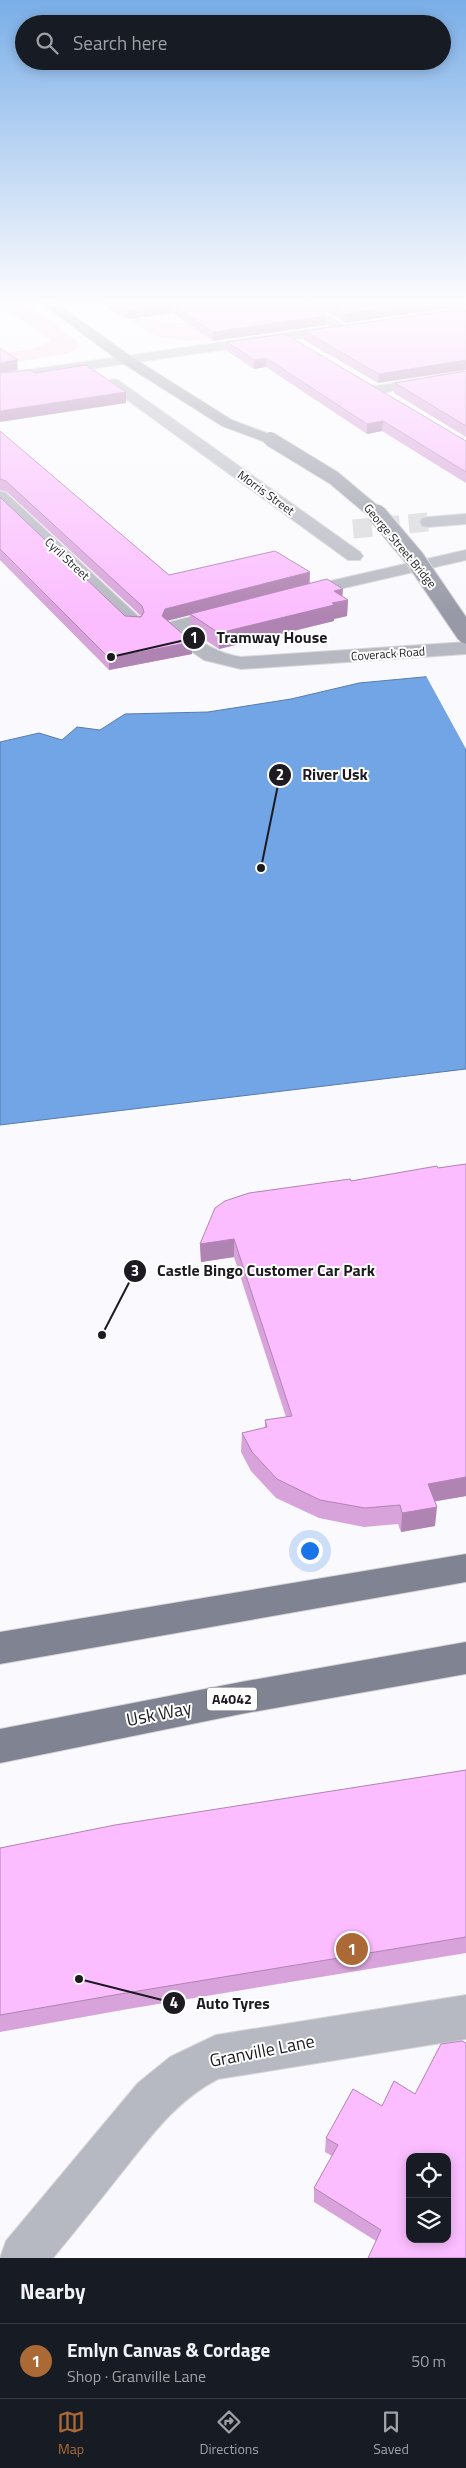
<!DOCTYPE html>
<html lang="en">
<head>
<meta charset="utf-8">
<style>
	body { margin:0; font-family:"Titillium Web",sans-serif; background:#20242c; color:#f1f3f6 }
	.controls { position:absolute; right:15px; bottom:15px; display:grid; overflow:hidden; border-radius:10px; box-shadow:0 2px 12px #0003 }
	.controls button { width:45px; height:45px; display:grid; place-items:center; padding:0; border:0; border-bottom:1px solid #363941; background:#171b24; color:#f1f3f6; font:25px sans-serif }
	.you { position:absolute; left:309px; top:1550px; width:18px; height:18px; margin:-12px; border:4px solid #fff; border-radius:50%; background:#1a73e8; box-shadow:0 0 0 8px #1a73e833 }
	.badge { display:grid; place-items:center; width:32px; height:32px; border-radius:50%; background:#ab6a35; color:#fff; font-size:16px; font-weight:700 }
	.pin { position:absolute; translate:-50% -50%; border:2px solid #fff; box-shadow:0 1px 5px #0006 }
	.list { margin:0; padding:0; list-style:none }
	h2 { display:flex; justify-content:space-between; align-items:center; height:65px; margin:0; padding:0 20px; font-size:21px }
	h2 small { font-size:16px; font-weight:400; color:#9ea1a6 }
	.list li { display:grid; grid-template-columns:32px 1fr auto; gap:15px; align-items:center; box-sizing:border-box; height:75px; padding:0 20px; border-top:1px solid #363941 }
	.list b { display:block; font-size:19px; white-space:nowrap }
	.list p { margin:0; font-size:16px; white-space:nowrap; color:#9ea1a6 }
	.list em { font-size:16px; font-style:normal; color:#9ea1a6 }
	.icon { flex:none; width:28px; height:28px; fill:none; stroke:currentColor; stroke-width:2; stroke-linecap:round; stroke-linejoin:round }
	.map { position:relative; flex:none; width:466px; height:2258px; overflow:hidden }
	.search { position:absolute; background:#171b24; box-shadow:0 2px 12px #0003; left:15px; right:15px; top:15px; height:55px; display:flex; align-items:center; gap:12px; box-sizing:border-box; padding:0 18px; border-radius:28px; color:#9ea1a6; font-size:19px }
	.sheet { height:140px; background:#171b24 }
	nav { display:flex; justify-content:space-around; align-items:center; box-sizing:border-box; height:70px; border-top:1px solid #363941; background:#171b24; font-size:14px; color:#9ea1a6 }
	nav a { display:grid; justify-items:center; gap:2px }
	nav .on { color:#ab6a35 }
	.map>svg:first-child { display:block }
	.green { fill:#f9d6e6 }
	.water { fill:#72a5e5; stroke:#587caa }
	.pier { fill:#faf9fd }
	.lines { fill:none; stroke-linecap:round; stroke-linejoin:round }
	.minor-tunnel { stroke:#d9d8dc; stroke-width:19; stroke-dasharray:19 9; stroke-linecap:butt }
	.minor-casing { stroke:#d7d5da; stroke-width:2 }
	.tertiary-casing { stroke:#d7d5da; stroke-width:2 }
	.secondary-casing { stroke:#d7d5da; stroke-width:2 }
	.primary-casing { stroke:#d7d5da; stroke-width:2 }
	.minor { fill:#b7b9c2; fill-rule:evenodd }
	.tertiary { fill:#b7b9c2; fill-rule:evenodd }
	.secondary { fill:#979aa6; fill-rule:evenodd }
	.primary { fill:#808392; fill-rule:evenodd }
	.secondary-bridge-far1-casing { stroke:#d7d5da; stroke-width:16; stroke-linecap:butt }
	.secondary-bridge-casing { stroke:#d7d5da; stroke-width:21; stroke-linecap:butt }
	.secondary-bridge-far1 { stroke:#979aa6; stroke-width:14 }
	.secondary-bridge { stroke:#979aa6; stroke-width:19 }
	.wall { fill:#d8a3db }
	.shaded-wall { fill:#b084b2 }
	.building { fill:#fbbdff; stroke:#b084b2; fill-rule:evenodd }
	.labels { text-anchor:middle; stroke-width:4; stroke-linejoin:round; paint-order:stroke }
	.far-street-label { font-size:12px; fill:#1d1b21; stroke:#fff }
	.shield { fill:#fff; stroke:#615f64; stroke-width:1 }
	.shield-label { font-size:14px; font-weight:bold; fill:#1d1b21 }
	.near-street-label { font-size:18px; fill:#1d1b21; stroke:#fff }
	.leader { fill:none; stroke:#1d1b21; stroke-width:2 }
	.callout-dot { fill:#1d1b21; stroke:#fff; stroke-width:2 }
	.mark-label { font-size:15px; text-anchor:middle; font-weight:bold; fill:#fff }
	.callout-label { font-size:16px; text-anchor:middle; font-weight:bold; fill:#1d1b21; stroke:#fff; stroke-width:4; stroke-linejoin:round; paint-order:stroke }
</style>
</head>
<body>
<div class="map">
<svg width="466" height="2258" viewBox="0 0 466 2258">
	<rect width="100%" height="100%" fill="#faf9fd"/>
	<!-- green -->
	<g class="green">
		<polygon points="0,300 21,300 77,341 79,347 70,353 0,365 0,354 32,349 50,342 49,339 0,305"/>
		<polygon points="139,318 187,324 221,337 186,341 171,339 156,336 129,319"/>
	</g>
	<!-- water -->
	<polygon class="water" points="466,673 466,1069 0,1125 0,742 39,733 62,740 77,727 100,730 125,714 208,712 291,699 359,683"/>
	<!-- pier -->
	<polygon class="pier" points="466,671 466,749 425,674"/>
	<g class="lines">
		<!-- minor-tunnel -->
		<polyline class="minor-tunnel" points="353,529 428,522"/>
		<defs>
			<g id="minor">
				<polygon points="286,300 302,300 352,329 345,333 340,332"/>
				<polygon points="466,371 466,379 375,394 368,390 375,386"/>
				<polygon points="113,379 118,380 360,552 363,556 360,560 348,560 108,386 106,383"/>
				<polygon points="0,491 6,493 141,619 143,623 141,627 127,627 0,505"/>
				<polygon points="466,514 466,524 428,527 422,526 420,522 422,518 428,517"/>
				<polygon points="466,550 466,560 300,598 294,597 291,593 294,589 300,588"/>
				<path d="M227,608L233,609L236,613L233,617L186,629C203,644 219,654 241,657L466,642V654L241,669L204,660L182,645L164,627L166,623Z"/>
				<path d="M466,1995V2039L218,2079C177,2100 151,2136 123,2171C100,2200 77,2229 53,2258H0L6,2241L138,2083L170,2057L216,2035Z"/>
			</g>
			<polygon id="tertiary" points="341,325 346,326 348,329 346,332 0,382 0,374"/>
			<polygon id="secondary" points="37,300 52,300 132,357 232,420 275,436 278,439 270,444 222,426 122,363"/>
			<g id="primary">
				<polygon points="466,1554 466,1582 0,1664 0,1632"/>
				<polygon points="466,1642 466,1674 241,1714 0,1763 0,1729 241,1682"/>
			</g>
		</defs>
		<!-- minor casing -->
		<use href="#minor" class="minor-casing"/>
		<!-- tertiary casing -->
		<use href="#tertiary" class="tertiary-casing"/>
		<!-- secondary casing -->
		<use href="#secondary" class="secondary-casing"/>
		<!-- primary casing -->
		<use href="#primary" class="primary-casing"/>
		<!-- minor -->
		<use href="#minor" class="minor"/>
		<!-- tertiary -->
		<use href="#tertiary" class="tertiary"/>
		<!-- secondary -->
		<use href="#secondary" class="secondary"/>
		<!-- primary -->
		<use href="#primary" class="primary"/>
		<defs>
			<polyline id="secondary-bridge-far1" points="270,439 334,478 378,515"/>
			<polyline id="secondary-bridge" points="377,514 415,559 466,634"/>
		</defs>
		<!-- secondary-bridge-far1 casing -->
		<use href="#secondary-bridge-far1" class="secondary-bridge-far1-casing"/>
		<!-- secondary-bridge casing -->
		<use href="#secondary-bridge" class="secondary-bridge-casing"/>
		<!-- secondary-bridge-far1 -->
		<use href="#secondary-bridge-far1" class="secondary-bridge-far1"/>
		<!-- secondary-bridge -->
		<use href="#secondary-bridge" class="secondary-bridge"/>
	</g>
	<!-- wall -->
	<g class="wall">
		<polygon points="96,300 298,300 325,316 325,325 213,341 172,313 129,319 112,311"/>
		<polygon points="306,300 466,300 345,323"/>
		<polygon points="466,308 378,383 304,340 304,331"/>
		<polygon points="227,342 466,441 466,483 382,431 367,434 266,367 254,369 227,351"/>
		<polygon points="466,371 466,437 394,393 395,383"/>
		<polygon points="0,431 169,575 310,572 310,583 343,597 348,600 347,616 334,619 334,621 219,649 190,630 190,615 167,621 192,642 192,654 109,670 0,560 0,497 125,616 141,616 7,492 0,490"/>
		<polygon points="466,1164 466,1496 435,1501 435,1526 401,1532 398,1524 364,1527 319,1518 276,1498 251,1471 241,1452 242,1433 265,1428 265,1420 286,1417 234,1257 201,1262 200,1244 351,1181"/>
		<polygon points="466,1770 466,1953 128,2009 0,2032 0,1848"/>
		<polygon points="466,2043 376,2241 314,2202 314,2188 332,2156 325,2152 326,2138 382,2106 415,2094"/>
	</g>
	<!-- shaded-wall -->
	<g class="shaded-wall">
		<polygon points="442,300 466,300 466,306 345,323 345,314"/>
		<polygon points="171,304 172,313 129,319 128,310"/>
		<polygon points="325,316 325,325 213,341 213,332"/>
		<polygon points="266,358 266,367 254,369 254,360"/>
		<polygon points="17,360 18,370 0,373 0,363"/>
		<polygon points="466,360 466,370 378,383 379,374"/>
		<polygon points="126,392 126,403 0,422 0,411"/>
		<polygon points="383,421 382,431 367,434 367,424"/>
		<polygon points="310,572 309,584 190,614 190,615 166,621 162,616 165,609"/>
		<polygon points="343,589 342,601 348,600 347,616 334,619 334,621 219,649 219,633 334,591"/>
		<polygon points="192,642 192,654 109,670 109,658"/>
		<polygon points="234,1239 234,1257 201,1262 200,1244"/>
		<polygon points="466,1477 466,1496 426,1503 428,1484"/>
		<polygon points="437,1507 435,1526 401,1532 402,1513"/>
	</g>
	<!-- building -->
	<g class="building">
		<polygon points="109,300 298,300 325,316 213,332 171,304 128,310"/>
		<polygon points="322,300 442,300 345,314"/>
		<polygon points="466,308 466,360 379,374 304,331"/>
		<polygon points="285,334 466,441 466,472 383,421 367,424 266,358 254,360 227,342"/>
		<polygon points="0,348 17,360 0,363"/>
		<polygon points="86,365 126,392 0,411 0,373 30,370 35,373"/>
		<polygon points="466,371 466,426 395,383"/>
		<polygon points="0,431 169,575 275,551 310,572 165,609 162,616 192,642 109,658 0,549 0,497 125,616 141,617 144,612 142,606 6,481 0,479"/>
		<polygon points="327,579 343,589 334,591 348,600 332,603 334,605 219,633 190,614"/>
		<polygon points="466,1164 466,1477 428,1484 437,1507 402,1513 400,1505 365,1508 320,1500 277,1479 252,1452 242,1433 267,1427 265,1420 292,1416 234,1239 200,1244 215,1208 225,1201 249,1193 350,1179 351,1181 437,1166 438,1168"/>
		<polygon points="466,1770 466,1937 126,1993 0,2015 0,1848 115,1825"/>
		<path d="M462,2041L466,2043V2258H368L381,2230L314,2188L338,2145L326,2138L353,2089L382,2106L394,2081L415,2094L441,2044ZM410,2157H447V2239H410Z"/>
	</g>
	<!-- sky -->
	<linearGradient id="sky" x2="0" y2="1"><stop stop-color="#79aee7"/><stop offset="0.49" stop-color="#fdfcfe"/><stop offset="1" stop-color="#fdfcfe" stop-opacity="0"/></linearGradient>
	<rect width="466" height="616" fill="url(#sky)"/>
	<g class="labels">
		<!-- far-street labels -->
		<g class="far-street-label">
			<text transform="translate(266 493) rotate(36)" y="4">Morris Street</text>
			<text transform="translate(400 546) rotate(50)" y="4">George Street Bridge</text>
			<text transform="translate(67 559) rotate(43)" y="4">Cyril Street</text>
			<text transform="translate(388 654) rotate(-4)" y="4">Coverack Road</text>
		</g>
		<!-- shield labels -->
		<rect class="shield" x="207" y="1687.5" width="50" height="23" rx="4"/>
		<g class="shield-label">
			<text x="232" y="1704">A4042</text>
		</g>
		<!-- near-street labels -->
		<g class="near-street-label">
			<text transform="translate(159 1714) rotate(-11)" y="6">Usk Way</text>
			<text transform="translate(262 2051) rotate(-11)" y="6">Granville Lane</text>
		</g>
	</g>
	<!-- callouts -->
	<path class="leader" d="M111 657L194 638M261 868L280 775M102 1335L135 1271M79 1979L174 2003"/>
	<g class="callout-dot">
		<circle cx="111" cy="657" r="5"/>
		<circle cx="261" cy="868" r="5"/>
		<circle cx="102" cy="1335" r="5"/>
		<circle cx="79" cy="1979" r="5"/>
		<circle cx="194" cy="638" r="12"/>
		<circle cx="280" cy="775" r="12"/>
		<circle cx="135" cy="1271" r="12"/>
		<circle cx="174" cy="2003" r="12"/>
	</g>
	<g class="mark-label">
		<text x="194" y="643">1</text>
		<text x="280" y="780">2</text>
		<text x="135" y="1276">3</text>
		<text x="174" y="2008">4</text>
	</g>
	<g class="callout-label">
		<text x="272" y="643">Tramway House</text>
		<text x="335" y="780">River Usk</text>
		<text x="266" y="1276">Castle Bingo Customer Car Park</text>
		<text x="233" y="2009">Auto Tyres</text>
	</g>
</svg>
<div class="controls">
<button><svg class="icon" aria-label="locate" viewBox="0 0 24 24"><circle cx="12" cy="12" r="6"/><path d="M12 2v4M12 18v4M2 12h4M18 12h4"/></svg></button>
<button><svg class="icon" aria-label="layers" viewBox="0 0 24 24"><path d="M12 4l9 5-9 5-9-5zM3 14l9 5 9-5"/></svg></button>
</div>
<div class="you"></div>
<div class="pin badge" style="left:352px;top:1949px">1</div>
<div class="search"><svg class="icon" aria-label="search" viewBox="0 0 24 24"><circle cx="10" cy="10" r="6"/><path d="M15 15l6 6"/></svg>Search here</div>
</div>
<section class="sheet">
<h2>Nearby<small></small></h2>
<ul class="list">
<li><span class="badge">1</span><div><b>Emlyn Canvas &amp; Cordage</b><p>Shop · Granville Lane</p></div><em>50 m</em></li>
</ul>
</section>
<nav>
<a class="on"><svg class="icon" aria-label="map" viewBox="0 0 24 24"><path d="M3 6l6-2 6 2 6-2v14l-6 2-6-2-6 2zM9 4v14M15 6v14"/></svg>Map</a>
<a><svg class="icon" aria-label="directions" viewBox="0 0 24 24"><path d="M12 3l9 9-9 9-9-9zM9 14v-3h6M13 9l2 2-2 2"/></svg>Directions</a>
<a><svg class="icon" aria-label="saved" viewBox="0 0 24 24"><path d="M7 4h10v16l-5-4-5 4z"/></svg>Saved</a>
</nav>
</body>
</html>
